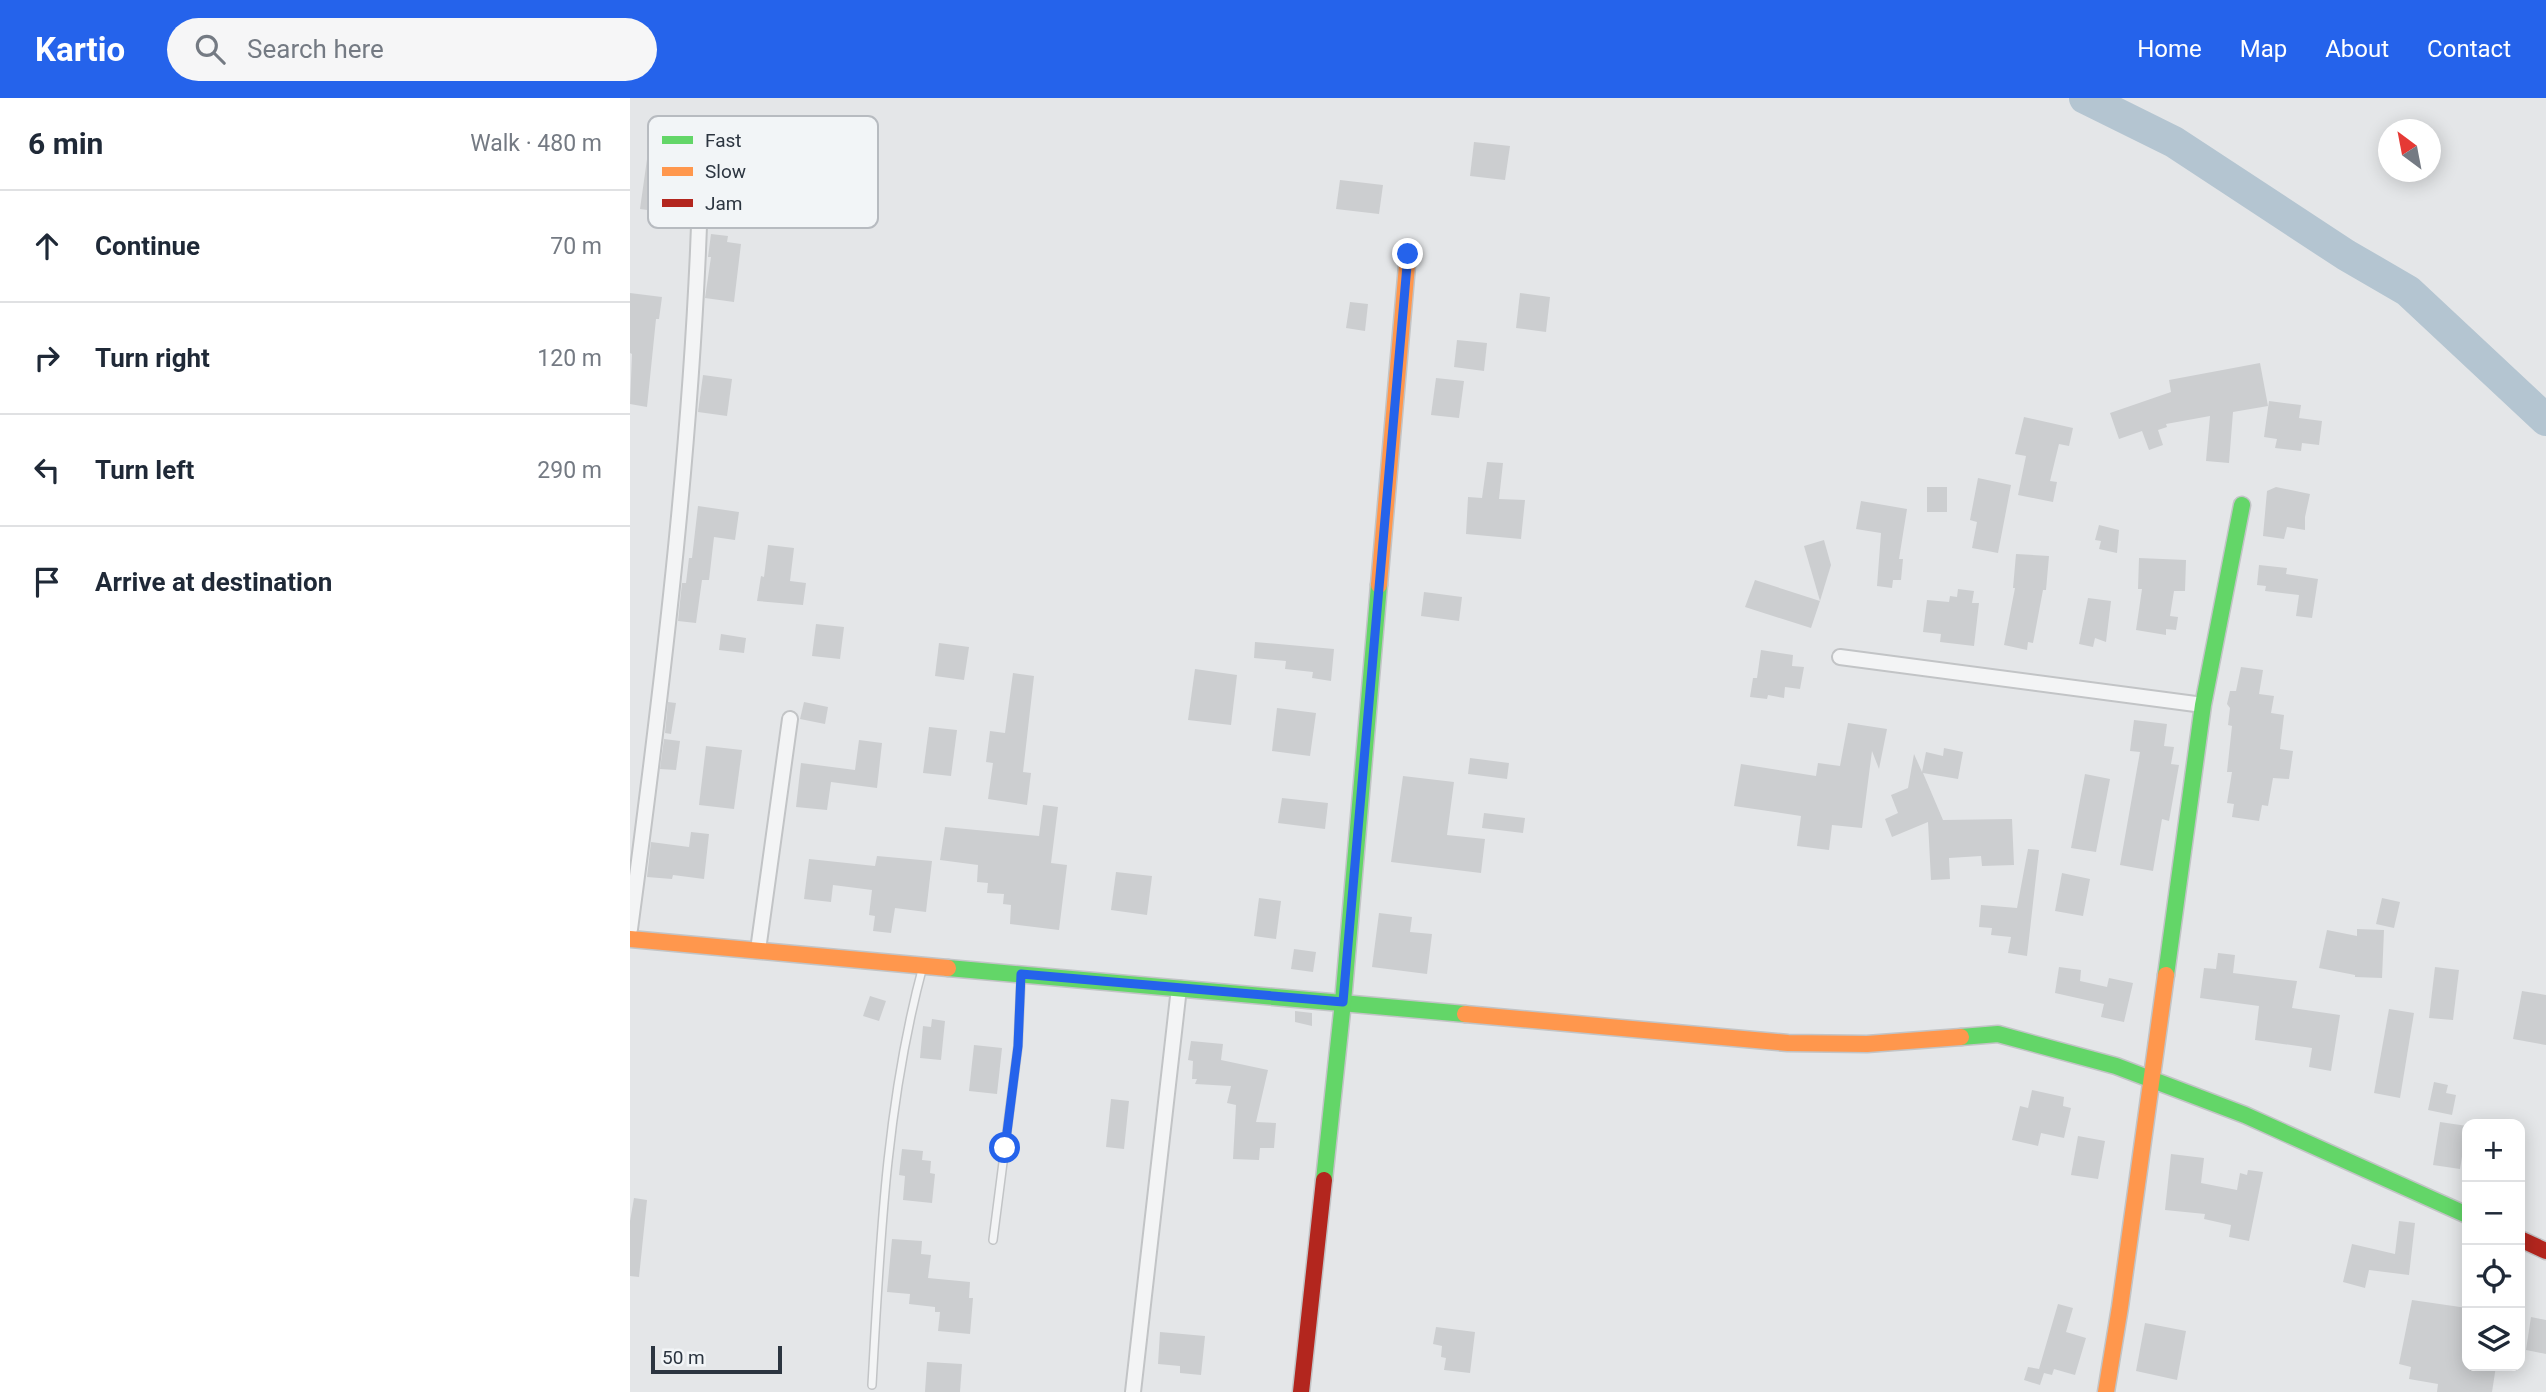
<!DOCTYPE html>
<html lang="en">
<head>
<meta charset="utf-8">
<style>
	body { margin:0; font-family:Roboto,sans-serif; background:#f6f6f7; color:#1f2937 }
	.controls { position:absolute; right:21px; bottom:21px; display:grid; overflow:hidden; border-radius:14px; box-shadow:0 4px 18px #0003 }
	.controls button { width:63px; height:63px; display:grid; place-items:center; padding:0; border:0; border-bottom:2px solid #e0e1e3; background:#fff; color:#1f2937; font:35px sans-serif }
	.compass { position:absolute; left:1748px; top:21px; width:63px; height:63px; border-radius:50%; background:#fff; box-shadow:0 4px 18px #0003; rotate:328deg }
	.scale { position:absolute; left:21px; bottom:18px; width:131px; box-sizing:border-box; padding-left:7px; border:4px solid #2c3540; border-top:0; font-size:19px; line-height:24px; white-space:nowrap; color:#2c3540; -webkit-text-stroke:5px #f2f5f7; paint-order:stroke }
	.stop { position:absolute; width:21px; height:21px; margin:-16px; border:5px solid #2563eb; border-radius:50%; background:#fff }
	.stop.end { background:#2563eb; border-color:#fff; box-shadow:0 2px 7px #0008 }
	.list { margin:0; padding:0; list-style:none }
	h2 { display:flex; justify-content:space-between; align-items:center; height:91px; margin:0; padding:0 28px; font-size:30px }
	h2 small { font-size:23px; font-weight:400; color:#747a83 }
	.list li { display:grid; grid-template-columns:46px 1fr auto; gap:21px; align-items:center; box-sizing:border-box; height:112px; padding:0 28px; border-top:2px solid #e0e1e3 }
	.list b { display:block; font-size:26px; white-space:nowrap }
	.list em { font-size:23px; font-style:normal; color:#747a83 }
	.icon { flex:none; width:38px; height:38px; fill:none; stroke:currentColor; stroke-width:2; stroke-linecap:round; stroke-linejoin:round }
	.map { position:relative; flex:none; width:1916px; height:1294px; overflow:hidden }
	header { display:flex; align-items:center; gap:42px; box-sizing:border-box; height:98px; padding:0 35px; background:#2563eb; color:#fff }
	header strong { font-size:33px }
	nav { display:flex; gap:38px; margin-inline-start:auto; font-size:24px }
	.search { width:490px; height:63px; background:#f6f6f7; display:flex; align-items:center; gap:18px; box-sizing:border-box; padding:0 24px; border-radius:38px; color:#747a83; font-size:26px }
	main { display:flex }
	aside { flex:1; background:#fff }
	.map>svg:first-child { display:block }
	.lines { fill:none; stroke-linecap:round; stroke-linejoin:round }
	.river { stroke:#b4c5d1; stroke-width:32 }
	.building { fill:#ccced0 }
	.lane-casing { stroke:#c2c4c6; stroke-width:10 }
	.street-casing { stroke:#c2c4c6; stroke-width:18 }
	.fast-casing { stroke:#c2c4c6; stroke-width:19 }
	.slow-casing { stroke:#c2c4c6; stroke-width:19 }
	.jam-casing { stroke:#c2c4c6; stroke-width:19 }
	.lane { stroke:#f3f4f5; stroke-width:7 }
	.street { stroke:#f3f4f5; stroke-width:14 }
	.fast { stroke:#63d668; stroke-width:16 }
	.slow { stroke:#ff974d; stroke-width:16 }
	.jam { stroke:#b3261e; stroke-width:16 }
	.route { stroke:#2563eb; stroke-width:9 }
	.key { fill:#f2f5f7; stroke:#b7bbc0; stroke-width:2 }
	.key-label { font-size:19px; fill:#2c3540 }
</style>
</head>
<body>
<header>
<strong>Kartio</strong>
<div class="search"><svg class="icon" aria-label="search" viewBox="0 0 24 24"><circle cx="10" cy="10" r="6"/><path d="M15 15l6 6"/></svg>Search here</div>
<nav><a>Home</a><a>Map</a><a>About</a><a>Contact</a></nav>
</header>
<main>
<aside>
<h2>6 min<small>Walk · 480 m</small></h2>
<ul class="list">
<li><svg class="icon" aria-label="ahead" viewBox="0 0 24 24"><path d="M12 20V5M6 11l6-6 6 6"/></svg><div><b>Continue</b></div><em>70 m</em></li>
<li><svg class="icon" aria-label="right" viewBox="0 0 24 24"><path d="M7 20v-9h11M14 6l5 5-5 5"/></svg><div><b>Turn right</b></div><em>120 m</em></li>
<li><svg class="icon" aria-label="left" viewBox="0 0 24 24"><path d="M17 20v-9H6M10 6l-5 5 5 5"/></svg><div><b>Turn left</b></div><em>290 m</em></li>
<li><svg class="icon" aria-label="arrive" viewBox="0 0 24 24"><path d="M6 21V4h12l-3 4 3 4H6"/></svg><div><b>Arrive at destination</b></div></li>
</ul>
</aside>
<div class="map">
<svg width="1916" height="1294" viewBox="0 0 1916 1294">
	<rect width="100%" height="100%" fill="#e4e6e8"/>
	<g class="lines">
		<!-- river -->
		<polyline class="river" points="1455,0 1544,44 1716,157 1778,193 1916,322"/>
	</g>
	<!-- building -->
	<g class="building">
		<polygon points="844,44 880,48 875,82 840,78"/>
		<polygon points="19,47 41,49 37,75 45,76 40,115 10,111"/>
		<polygon points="710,82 753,87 749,116 706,111"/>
		<polygon points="79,115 96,118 94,131 78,130"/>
		<polygon points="81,136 98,138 97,144 111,146 104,204 75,200 81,159 78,159"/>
		<polygon points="0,195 32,199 29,221 26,221 17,309 0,306 2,256 0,255"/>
		<polygon points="890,195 920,199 916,234 886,230"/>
		<polygon points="720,204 738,206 735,233 716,230"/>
		<polygon points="827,242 857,245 854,273 824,269"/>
		<polygon points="1630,265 1638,308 1603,314 1599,365 1576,363 1580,318 1536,326 1537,329 1528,332 1533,347 1519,352 1512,333 1489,341 1480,315 1541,294 1539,282"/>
		<polygon points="73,277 102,281 97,318 68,314"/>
		<polygon points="806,280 834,283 829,320 801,317"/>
		<polygon points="1639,303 1671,307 1669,320 1692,323 1689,347 1672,345 1671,353 1645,350 1647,341 1634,339"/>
		<polygon points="1394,319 1443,330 1439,348 1429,346 1420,383 1427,384 1423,404 1388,397 1396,358 1385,356"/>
		<polygon points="857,364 873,365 869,401 895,402 891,441 836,436 838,399 852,400"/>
		<polygon points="1348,380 1381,387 1368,455 1342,450 1347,424 1340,422"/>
		<rect x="1297" y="389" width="20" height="25"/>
		<polygon points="1646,389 1680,396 1675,419 1675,432 1657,429 1654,441 1633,438 1637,393"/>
		<polygon points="1231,403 1277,411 1269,461 1273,461 1271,482 1263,482 1262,490 1247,488 1251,435 1226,431"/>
		<polygon points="68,408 109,414 105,442 84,439 79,482 72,482 66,525 48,523 52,485 56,485 59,460 62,460"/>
		<polygon points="1469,427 1489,432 1487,455 1469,451 1471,443 1465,442"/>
		<polygon points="1194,442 1201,467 1190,503 1174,448"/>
		<polygon points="138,447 164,450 160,483 176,485 173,507 127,503 131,478 134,479"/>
		<polygon points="1386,456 1419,458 1416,492 1413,492 1403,545 1398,544 1397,552 1374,547 1385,490 1383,490"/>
		<polygon points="1509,460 1556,462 1555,493 1544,493 1540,518 1548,519 1546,532 1536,531 1536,537 1506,532 1512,491 1508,491"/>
		<polygon points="1629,467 1657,470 1656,476 1688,481 1682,520 1666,518 1669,497 1635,493 1636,488 1627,487"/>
		<polygon points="1125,482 1190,503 1181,530 1115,509"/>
		<polygon points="1328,491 1344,493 1342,505 1349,505 1344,548 1310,544 1311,536 1293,534 1297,502 1319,504 1320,498 1327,499"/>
		<polygon points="794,494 832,499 829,523 791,518"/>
		<polygon points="1458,500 1481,503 1476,544 1465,540 1463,549 1449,546"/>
		<polygon points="186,526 214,529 210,561 182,558"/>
		<polygon points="91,536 116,540 114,555 89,552"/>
		<polygon points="625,544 704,551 701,583 682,580 683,574 655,571 656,563 624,560"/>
		<polygon points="309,545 339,549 334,582 305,578"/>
		<polygon points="1131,552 1163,557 1162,568 1174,569 1170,591 1155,589 1154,600 1138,597 1137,601 1120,599 1123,580 1127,580"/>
		<polygon points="1611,569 1633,572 1629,596 1644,598 1641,615 1654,617 1650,651 1663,653 1659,681 1643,680 1638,708 1632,707 1629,723 1602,719 1604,706 1597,705 1602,674 1597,674 1602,628 1598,627 1600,610 1597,606 1600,593 1606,593"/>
		<polygon points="565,571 607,577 601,627 558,622"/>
		<polygon points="383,575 404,578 393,674 401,675 397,707 358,701 363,665 356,664 360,633 375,635"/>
		<polygon points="38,604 46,605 41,636 35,635"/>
		<polygon points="174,604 198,609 195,626 170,621"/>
		<polygon points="647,610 686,615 680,658 642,653"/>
		<polygon points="1504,622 1537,626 1534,648 1544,649 1541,666 1549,667 1539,723 1532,721 1523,773 1490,767 1510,654 1500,653"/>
		<polygon points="1218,625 1257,631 1249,671 1242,653 1232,730 1202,727 1199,752 1167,748 1171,718 1104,708 1111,666 1186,678 1188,665 1210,668"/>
		<polygon points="299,629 327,632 321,678 293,675"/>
		<polygon points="34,641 50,643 46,672 30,671"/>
		<polygon points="229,642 252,645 247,690 201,684 197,712 166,709 171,665 225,672"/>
		<polygon points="76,648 112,652 104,711 69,707"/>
		<polygon points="1314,650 1333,654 1328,681 1293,675 1313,722 1382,721 1384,767 1352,768 1351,758 1319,760 1320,781 1301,782 1298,724 1262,739 1255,721 1268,715 1261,697 1278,690 1284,656 1292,674 1296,654 1313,658"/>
		<polygon points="840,660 879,665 877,681 838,676"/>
		<polygon points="1455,676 1480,681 1466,754 1441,750"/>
		<polygon points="773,678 824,684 817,737 855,741 851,775 761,764"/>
		<polygon points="652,700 698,705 695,731 648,725"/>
		<polygon points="413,707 428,709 421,765 437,767 429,832 380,826 381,807 373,806 374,796 357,795 358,785 347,784 348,767 310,762 315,729 409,738"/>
		<polygon points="854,715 895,720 893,735 852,730"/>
		<polygon points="61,734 79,736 74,781 43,777 42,781 17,779 21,744 59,749"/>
		<polygon points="1398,751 1409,752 1397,858 1378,855 1381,839 1361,837 1362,830 1349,829 1351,807 1387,810"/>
		<polygon points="247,758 302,763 296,814 265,810 261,835 243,833 245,818 239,817 242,792 203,787 201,804 174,801 179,761 245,768"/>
		<polygon points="486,774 522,778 517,817 481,812"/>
		<polygon points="1432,775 1460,781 1453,818 1425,813"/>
		<polygon points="629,800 651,803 646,841 624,838"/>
		<polygon points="1752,800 1770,804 1764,830 1746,826"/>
		<polygon points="749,815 782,819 780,834 802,836 797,876 742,869"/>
		<polygon points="1727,831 1754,832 1752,880 1725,879 1725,877 1689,870 1697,832 1727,838"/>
		<polygon points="664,851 686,854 683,874 661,871"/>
		<polygon points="1588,855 1605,857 1603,875 1667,883 1662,910 1710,917 1701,973 1679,969 1682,950 1625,942 1629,908 1570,900 1574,870 1586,871"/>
		<polygon points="1429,869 1451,872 1450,883 1477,889 1479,880 1503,885 1494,924 1471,919 1474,906 1425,895"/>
		<polygon points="1805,869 1829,872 1823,922 1799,920"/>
		<polygon points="1892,893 1916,897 1916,947 1883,941"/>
		<polygon points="240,898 256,903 249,923 233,918"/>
		<polygon points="1759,911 1784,915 1770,1000 1744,995"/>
		<polygon points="665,913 682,915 682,928 665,924"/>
		<polygon points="302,921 315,923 311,962 290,960 293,928 301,929"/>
		<polygon points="561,943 593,946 591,962 638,972 626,1024 646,1025 644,1050 630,1050 629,1062 603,1061 606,1007 597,1005 601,988 565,986 567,981 562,981 563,963 558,962"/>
		<polygon points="344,947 372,950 367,996 339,993"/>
		<polygon points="1804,984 1818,987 1816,995 1826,997 1822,1017 1798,1012"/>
		<polygon points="1402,992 1434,999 1433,1008 1441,1010 1434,1040 1411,1035 1408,1048 1382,1042 1390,1008 1398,1010"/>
		<polygon points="481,1001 499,1003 494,1051 476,1049"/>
		<polygon points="1810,1024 1837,1028 1830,1071 1803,1067"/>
		<polygon points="1448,1038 1475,1043 1468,1081 1441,1077"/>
		<polygon points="272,1051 293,1053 292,1062 301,1063 300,1075 305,1076 302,1105 273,1102 275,1078 269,1077"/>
		<polygon points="1541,1056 1574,1060 1571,1085 1607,1092 1610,1075 1617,1077 1618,1072 1633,1074 1619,1143 1599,1139 1601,1127 1574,1121 1575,1116 1535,1112"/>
		<polygon points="4,1100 17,1102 9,1179 0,1178 0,1123"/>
		<polygon points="1769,1123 1785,1125 1779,1177 1739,1172 1735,1190 1713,1184 1722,1146 1765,1156"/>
		<polygon points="262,1141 292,1143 291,1156 301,1157 298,1180 340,1184 339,1200 343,1200 340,1236 308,1233 310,1214 305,1214 305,1209 279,1206 280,1196 257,1194"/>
		<polygon points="1782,1202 1837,1210 1837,1268 1866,1268 1862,1294 1807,1294 1808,1286 1779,1281 1781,1269 1769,1266"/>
		<polygon points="1428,1206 1443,1210 1436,1234 1456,1240 1445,1277 1424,1271 1422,1277 1414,1275 1410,1287 1394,1282 1398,1269 1409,1271"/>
		<polygon points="1901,1219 1916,1222 1916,1256 1896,1252"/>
		<polygon points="1515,1225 1556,1233 1547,1282 1506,1273"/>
		<polygon points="806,1229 845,1234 840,1275 814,1272 816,1260 811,1259 812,1248 803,1246"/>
		<polygon points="530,1234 575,1238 571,1277 550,1275 550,1268 528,1266"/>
		<polygon points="297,1264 332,1266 330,1294 295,1294"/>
	</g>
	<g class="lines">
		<defs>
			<g id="lane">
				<polyline points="363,1142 388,948 391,879"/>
				<path d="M242,1287C250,1146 256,1005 293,868"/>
			</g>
			<g id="street">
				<polyline points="1210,559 1573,607"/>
				<path d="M0,831C34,577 65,322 71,66"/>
				<polyline points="128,852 160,621"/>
				<polyline points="503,1294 549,890"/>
			</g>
			<g id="fast">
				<polyline points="318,870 835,916"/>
				<polyline points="1536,877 1573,607 1612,407"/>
				<polyline points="1331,939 1368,936 1486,968 1615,1017 1837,1117"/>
				<polyline points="694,1082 713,904 749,487"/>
			</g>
			<g id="slow">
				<polyline points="749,487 778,156"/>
				<polyline points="0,841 318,870"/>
				<polyline points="835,916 1158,945 1237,946 1331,939"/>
				<polyline points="1476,1294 1490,1209 1536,877"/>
			</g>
			<g id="jam">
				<polyline points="1890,1141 1916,1153"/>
				<polyline points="671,1294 694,1082"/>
			</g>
		</defs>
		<!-- lane casing -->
		<use href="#lane" class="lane-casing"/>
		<!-- street casing -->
		<use href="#street" class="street-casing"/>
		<!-- fast casing -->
		<use href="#fast" class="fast-casing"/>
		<!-- slow casing -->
		<use href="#slow" class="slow-casing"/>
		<!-- jam casing -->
		<use href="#jam" class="jam-casing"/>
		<!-- lane -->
		<use href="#lane" class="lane"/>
		<!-- street -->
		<use href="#street" class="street"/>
		<!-- fast -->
		<use href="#fast" class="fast"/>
		<!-- slow -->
		<use href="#slow" class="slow"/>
		<!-- jam -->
		<use href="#jam" class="jam"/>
	</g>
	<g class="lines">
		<!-- route -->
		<polyline class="route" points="375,1050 388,948 391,876 713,904 778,156"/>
	</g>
	<!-- legend -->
	<rect x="18" y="18" width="230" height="112" rx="10" class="key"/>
	<rect x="32" y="38" width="31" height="8" fill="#63d668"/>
	<rect x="32" y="69" width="31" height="9" fill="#ff974d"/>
	<rect x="32" y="101" width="31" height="8" fill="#b3261e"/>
	<g class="key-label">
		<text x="75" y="49">Fast</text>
		<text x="75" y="80">Slow</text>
		<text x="75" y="112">Jam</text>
	</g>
</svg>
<div class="controls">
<button>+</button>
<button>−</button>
<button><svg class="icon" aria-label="locate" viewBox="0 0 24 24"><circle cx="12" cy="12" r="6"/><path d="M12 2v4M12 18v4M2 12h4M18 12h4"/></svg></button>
<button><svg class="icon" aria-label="layers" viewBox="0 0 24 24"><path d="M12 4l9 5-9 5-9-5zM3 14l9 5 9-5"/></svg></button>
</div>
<svg class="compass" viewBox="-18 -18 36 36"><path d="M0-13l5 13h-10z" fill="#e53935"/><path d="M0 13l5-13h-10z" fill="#747a83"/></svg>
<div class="scale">50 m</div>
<div class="stop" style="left:375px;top:1050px"></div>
<div class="stop end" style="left:778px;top:156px"></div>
</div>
</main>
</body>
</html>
